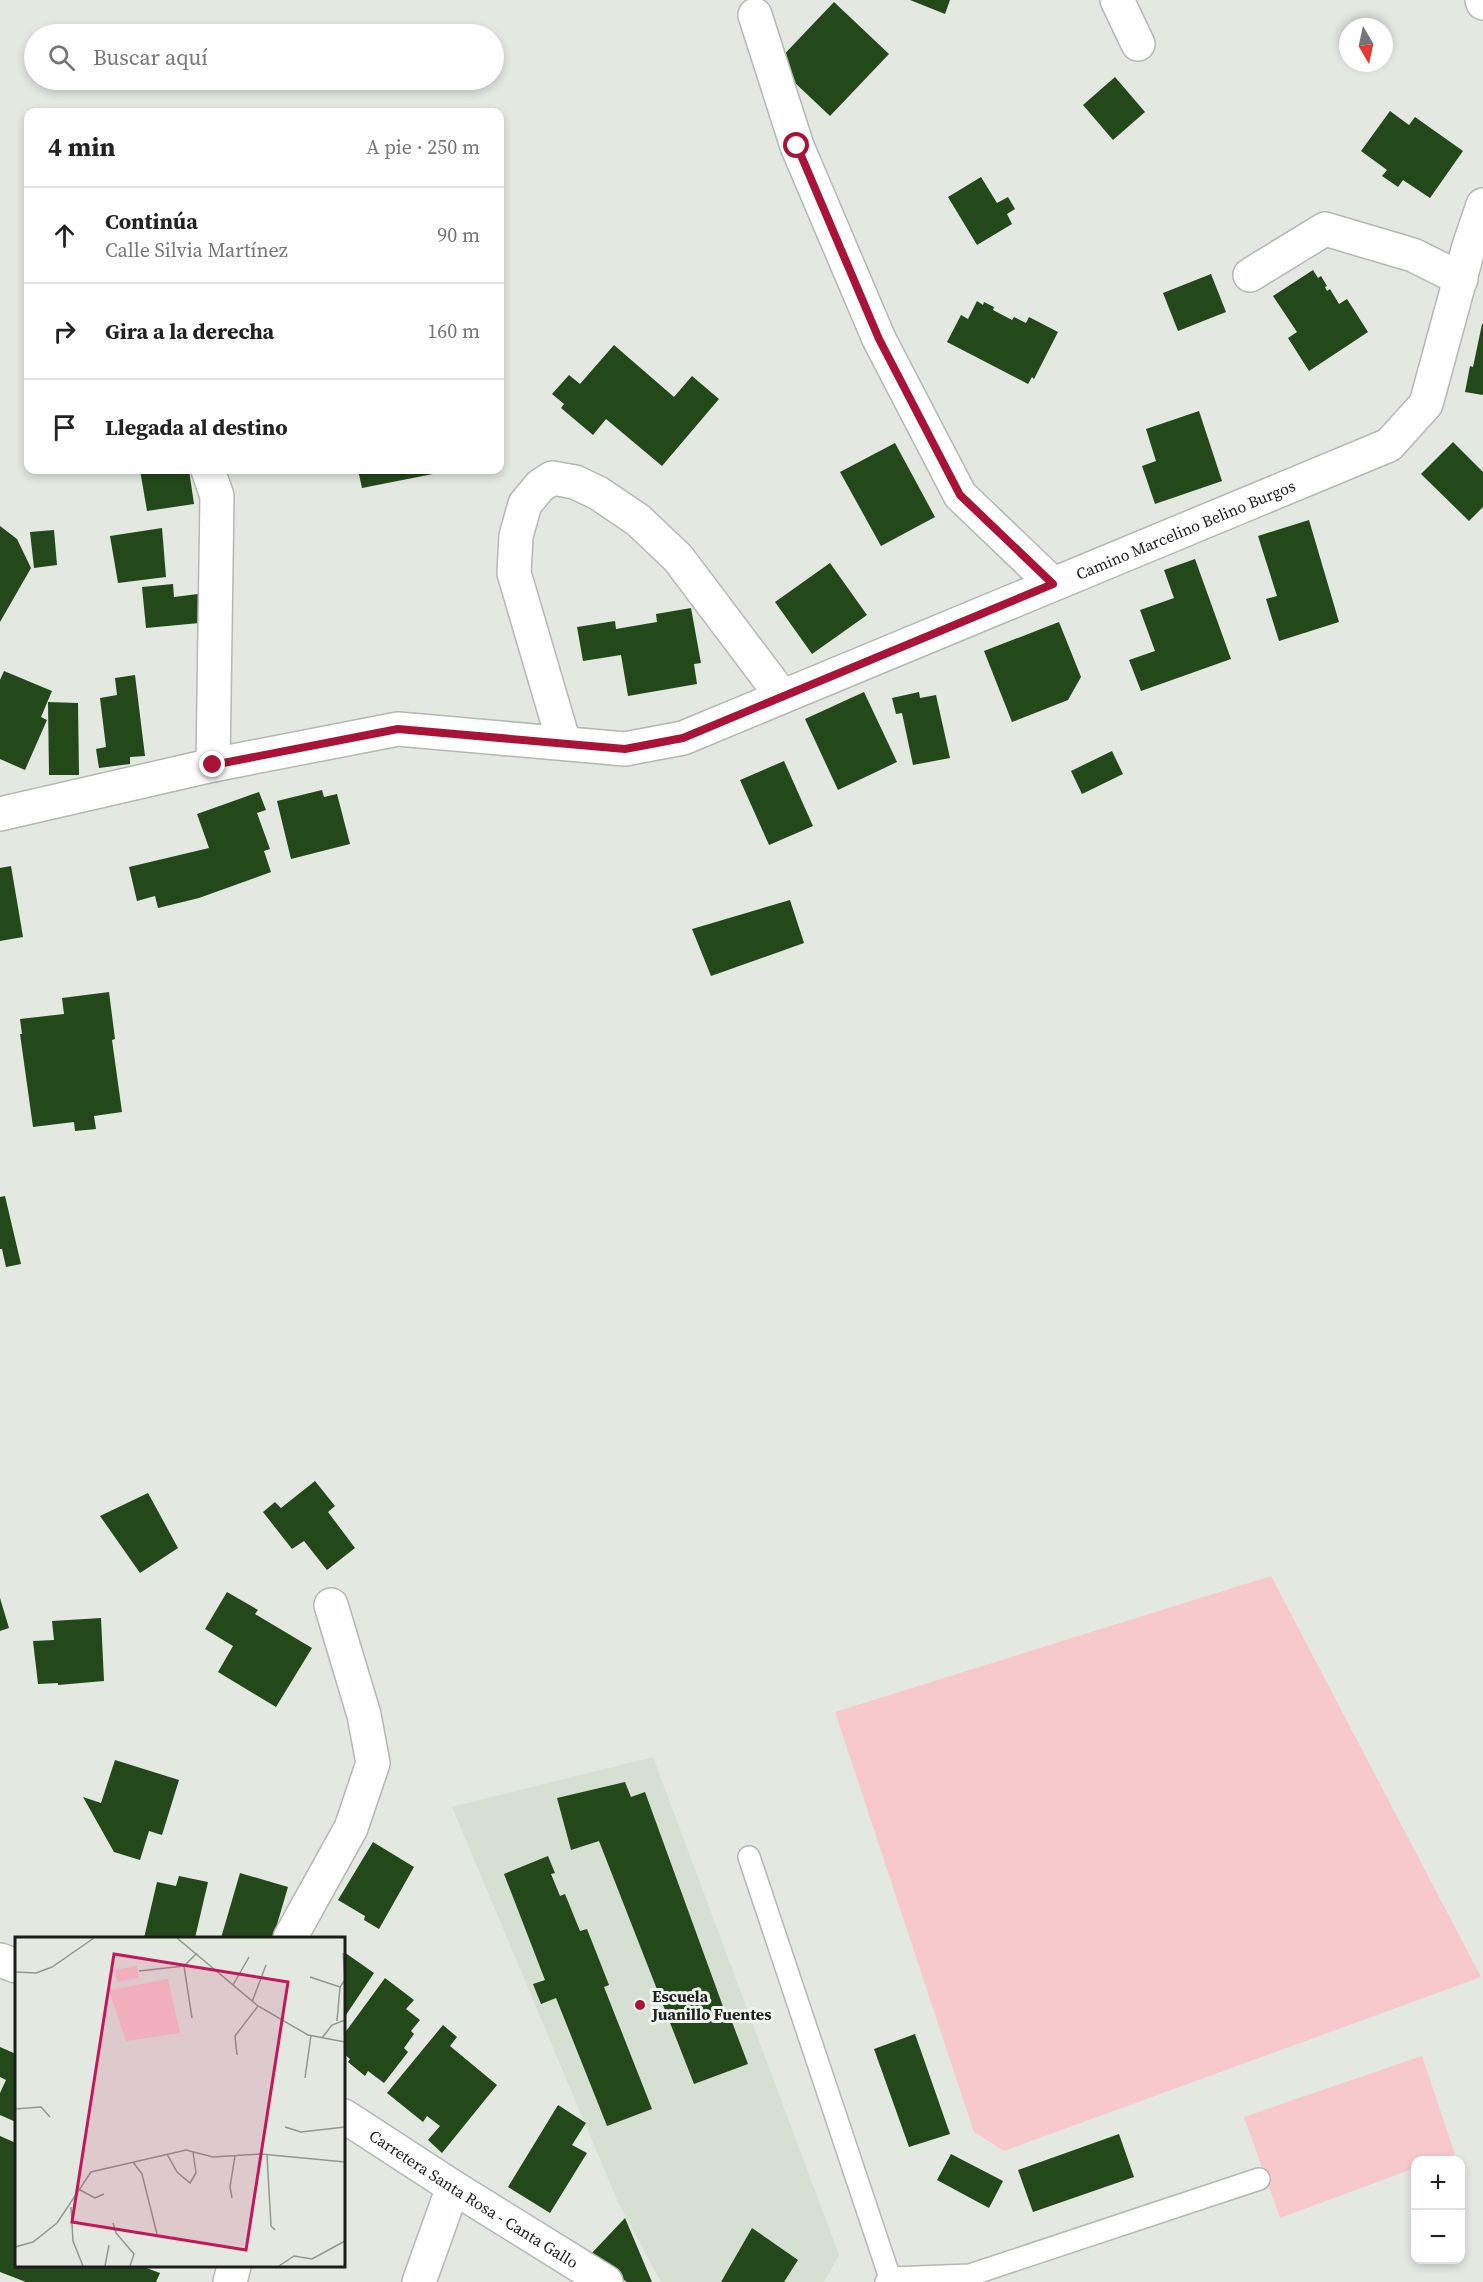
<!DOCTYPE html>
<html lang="es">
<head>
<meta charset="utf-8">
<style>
	body { margin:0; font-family:"Source Serif 4",serif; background:#f2f2f2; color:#222 }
	.controls { position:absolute; right:18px; bottom:18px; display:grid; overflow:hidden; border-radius:12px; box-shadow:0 3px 9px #0003 }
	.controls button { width:54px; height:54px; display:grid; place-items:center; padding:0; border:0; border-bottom:2px solid #e0e0e0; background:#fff; color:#222; font:30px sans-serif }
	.compass { position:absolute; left:1339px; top:18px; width:54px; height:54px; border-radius:50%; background:#fff; box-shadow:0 3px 9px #0003; rotate:171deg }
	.stop { position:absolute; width:18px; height:18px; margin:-14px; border:4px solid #aa1338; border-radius:50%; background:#fff }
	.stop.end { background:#aa1338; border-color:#fff; box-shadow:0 2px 6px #0008 }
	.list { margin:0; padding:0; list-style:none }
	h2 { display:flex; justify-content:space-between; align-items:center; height:78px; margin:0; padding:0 24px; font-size:26px }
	h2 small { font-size:20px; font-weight:400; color:#767676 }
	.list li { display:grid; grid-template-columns:39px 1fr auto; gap:18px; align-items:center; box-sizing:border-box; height:96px; padding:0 24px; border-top:2px solid #e0e0e0 }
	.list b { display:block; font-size:22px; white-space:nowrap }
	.list p { margin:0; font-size:20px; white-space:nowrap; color:#767676 }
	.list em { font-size:20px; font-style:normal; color:#767676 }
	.icon { flex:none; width:33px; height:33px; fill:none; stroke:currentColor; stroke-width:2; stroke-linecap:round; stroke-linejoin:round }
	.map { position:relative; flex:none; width:1483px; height:2282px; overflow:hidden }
	.search { position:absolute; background:#fff; box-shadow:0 3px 9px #0003; left:24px; top:24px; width:480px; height:66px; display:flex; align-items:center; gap:15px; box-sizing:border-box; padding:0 21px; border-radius:33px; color:#767676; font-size:22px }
	.panel { position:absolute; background:#fff; box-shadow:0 3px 9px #0003; left:24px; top:108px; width:480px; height:366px; border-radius:12px }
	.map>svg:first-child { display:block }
	.built { fill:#d5dfd2 }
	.green { fill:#f8c9cb }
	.building { fill:#23481a }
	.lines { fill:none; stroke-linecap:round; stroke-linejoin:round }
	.service-casing { stroke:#b3b8b2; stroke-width:24 }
	.minor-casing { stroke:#b3b8b2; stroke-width:36 }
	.service { stroke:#fff; stroke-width:21 }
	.minor { stroke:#fff; stroke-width:33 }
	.route { stroke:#aa1338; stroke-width:8 }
	.poi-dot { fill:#aa1338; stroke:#f0f6ef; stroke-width:2 }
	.labels { text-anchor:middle; stroke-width:6; stroke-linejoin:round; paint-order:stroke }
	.street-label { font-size:16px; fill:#1c1e1b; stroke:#f0f6ef }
	.poi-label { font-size:16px; font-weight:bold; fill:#1c1e1b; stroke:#f0f6ef; text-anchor:start }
	.inset-road { fill:none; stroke:#939792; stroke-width:1.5 }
	.view { fill:#c2185b; fill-opacity:0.15; stroke:#c2185b; stroke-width:3 }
	.inset-edge { fill:none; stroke:#1c1e1b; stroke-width:3 }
</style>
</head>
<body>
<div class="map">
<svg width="1483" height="2282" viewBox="0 0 1483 2282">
	<rect width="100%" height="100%" fill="#e3e8e1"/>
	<!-- built -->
	<polygon class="built" points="653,1757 839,2255 824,2282 661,2282 618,2202 452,1807"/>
	<!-- green -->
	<g class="green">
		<polygon points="1271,1576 1481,1977 1004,2151 974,2132 835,1712"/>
		<polygon points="1422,2056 1455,2154 1437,2160 1416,2160 1415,2168 1280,2218 1244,2117"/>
	</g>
	<!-- building -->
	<g class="building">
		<polygon points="910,0 950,0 945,14"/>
		<polygon points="834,2 889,54 830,116 775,64"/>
		<polygon points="1115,77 1145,112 1113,140 1083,105"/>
		<polygon points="1390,111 1409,125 1415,117 1463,151 1430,198 1403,180 1398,187 1382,176 1387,170 1361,151"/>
		<polygon points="981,177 997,203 1008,197 1015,209 1007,214 1012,224 977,245 948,197"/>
		<polygon points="1313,270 1318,278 1321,276 1327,286 1325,287 1327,291 1330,289 1339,304 1347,299 1368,332 1309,371 1288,338 1297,332 1273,296"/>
		<polygon points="1211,274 1226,312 1178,331 1163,293"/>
		<polygon points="977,301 983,305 984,302 994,307 993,310 1012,320 1014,317 1026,323 1029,317 1058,332 1034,379 1032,377 1028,384 947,342 961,315 968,319"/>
		<polygon points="1482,324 1483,324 1483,395 1465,392 1470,366 1473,367"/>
		<polygon points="614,345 674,397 692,376 719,399 662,466 606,419 593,435 561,408 564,404 552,394 569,375 580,384"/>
		<polygon points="1199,411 1222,481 1155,504 1142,466 1156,461 1146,429"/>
		<polygon points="1453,442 1483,472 1483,507 1469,521 1421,474"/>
		<polygon points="895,443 935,517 881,546 840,472"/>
		<polygon points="140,470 189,470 194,504 147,511"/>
		<polygon points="358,470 437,470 438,473 362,488"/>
		<polygon points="1309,520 1339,622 1279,641 1266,599 1277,596 1258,536"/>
		<polygon points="0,526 17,539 31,568 0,622"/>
		<polygon points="162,528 166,577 118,583 110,536"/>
		<polygon points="54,530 57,565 34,568 30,532"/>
		<polygon points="1195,559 1231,659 1141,691 1129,660 1155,651 1140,610 1174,598 1164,570"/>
		<polygon points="830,563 867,615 812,654 775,602"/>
		<polygon points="173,584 174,597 206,593 210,622 146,628 142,587"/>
		<polygon points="691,608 701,663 694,664 697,684 628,696 621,655 583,661 577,627 615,621 616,629 657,622 656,614"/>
		<polygon points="1059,622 1081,677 1068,700 1012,722 984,651"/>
		<polygon points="4,671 52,691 41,717 47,720 25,770 0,759 0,680"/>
		<polygon points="135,675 145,756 130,757 130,764 99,768 96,749 106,747 100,698 117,695 115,678"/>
		<polygon points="864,692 897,762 838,790 805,719"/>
		<polygon points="919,692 920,698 936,695 950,758 913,765 902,713 896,714 892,698"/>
		<polygon points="48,702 78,703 79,775 49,775"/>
		<polygon points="1112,751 1123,774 1082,794 1071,771"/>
		<polygon points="784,761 813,826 769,845 740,780"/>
		<polygon points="322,790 324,797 337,794 350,844 291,859 277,801"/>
		<polygon points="259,792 266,810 257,813 270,849 264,851 271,872 199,898 158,908 155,896 137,901 129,867 209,848 197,814"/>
		<polygon points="11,866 23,937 0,941 0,868"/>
		<polygon points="790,900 804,943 711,976 692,929"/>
		<polygon points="109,992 115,1039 112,1040 122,1112 94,1116 96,1129 75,1131 74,1122 33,1127 20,1034 22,1034 20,1019 64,1014 62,998"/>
		<polygon points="5,1196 21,1264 6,1267 2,1249 0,1249 0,1197"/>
		<polygon points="315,1481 335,1506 328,1512 355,1548 327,1570 304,1541 292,1549 263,1512 275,1502 281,1508"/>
		<polygon points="148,1493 178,1548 140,1573 100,1516"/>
		<polygon points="227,1592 258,1610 255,1614 312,1648 276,1707 218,1672 233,1646 205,1629"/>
		<polygon points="0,1598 9,1628 0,1631"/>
		<polygon points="101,1618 104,1681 58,1685 58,1683 38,1684 33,1641 54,1640 52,1621"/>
		<polygon points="115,1760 179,1780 162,1835 149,1831 140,1860 114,1852 83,1797 101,1803"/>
		<polygon points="625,1782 631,1797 645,1792 729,2023 732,2022 748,2064 694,2084 599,1841 571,1850 557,1798"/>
		<polygon points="373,1842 414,1867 379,1929 364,1920 365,1916 338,1900"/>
		<polygon points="548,1856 555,1873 551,1874 560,1896 565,1894 580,1931 587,1929 609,1985 604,1987 652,2109 607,2126 556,1998 541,2004 533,1984 545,1980 504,1874"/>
		<polygon points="240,1873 288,1887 273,1938 221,1938"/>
		<polygon points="179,1876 208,1882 195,1938 144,1938 157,1882 176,1886"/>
		<polygon points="344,1952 374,1973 344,2018"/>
		<polygon points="385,1978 414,2000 406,2009 420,2020 411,2031 414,2034 404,2048 408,2052 384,2083 368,2071 365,2076 348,2062 350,2059 344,2054 344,2034"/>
		<polygon points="443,2025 457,2037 450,2046 497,2085 442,2153 428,2140 440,2126 427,2116 423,2122 387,2093"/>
		<polygon points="915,2034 950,2134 909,2147 874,2049"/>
		<polygon points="0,2047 16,2054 16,2122 0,2115 0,2093 6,2080 0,2077"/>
		<polygon points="558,2105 586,2123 572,2145 587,2153 550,2213 508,2187"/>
		<polygon points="1119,2134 1134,2177 1033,2212 1018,2170"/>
		<polygon points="0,2136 16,2143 16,2180 14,2187 16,2188 16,2266 141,2266 160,2273 156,2282 26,2282 0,2272"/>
		<polygon points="951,2154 1003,2181 989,2208 937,2180"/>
		<polygon points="625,2218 652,2282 627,2282 589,2256"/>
		<polygon points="752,2228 798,2260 784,2282 721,2282"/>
	</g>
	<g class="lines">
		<defs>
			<g id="service">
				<polyline points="749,1857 890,2278 886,2282"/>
				<polyline points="890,2278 970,2275 1259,2179"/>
			</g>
			<g id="minor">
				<polyline points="1117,0 1138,44"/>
				<polyline points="1482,0 1483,3"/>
				<polyline points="755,15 797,146 879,339 960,495 1053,584"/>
				<polyline points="1250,275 1325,229 1413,255 1461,279"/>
				<polyline points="208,470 217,496 213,765"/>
				<polyline points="564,743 514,573 516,536 525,504 540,486 552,478 575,482 598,493 638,520 678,558 782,696"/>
				<path id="s1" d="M0,814L213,765L398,729L625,749L683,738L1389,445L1426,404L1469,246L1483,205"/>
				<polyline points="290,1938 351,1828 373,1763 364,1715 331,1605"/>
				<polyline points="0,1960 16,1966"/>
				<path id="s2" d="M344,2116L453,2187L606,2282"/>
				<polyline points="230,2282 234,2266"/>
				<polyline points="419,2282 453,2187"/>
			</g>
		</defs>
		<!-- service casing -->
		<use href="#service" class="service-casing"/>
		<!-- minor casing -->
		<use href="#minor" class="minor-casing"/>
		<!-- service -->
		<use href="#service" class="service"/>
		<!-- minor -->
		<use href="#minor" class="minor"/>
	</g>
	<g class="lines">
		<!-- route -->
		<polyline class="route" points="213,765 398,729 625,749 683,738 1053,584 960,495 879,339 797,146"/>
	</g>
	<!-- markers -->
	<circle class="poi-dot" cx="640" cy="2005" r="6"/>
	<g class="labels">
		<!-- street labels -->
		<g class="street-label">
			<text dy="6" stroke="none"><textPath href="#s1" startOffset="1238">Camino Marcelino Belino Burgos</textPath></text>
			<text dy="6" stroke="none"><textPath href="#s2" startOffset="154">Carretera Santa Rosa - Canta Gallo</textPath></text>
		</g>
		<!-- poi labels -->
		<g class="poi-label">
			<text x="652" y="2002">Escuela<tspan x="652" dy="18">Juanillo Fuentes</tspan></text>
		</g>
	</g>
	<!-- overview -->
	<g transform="translate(15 1937)">
		<rect width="330" height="330" fill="#e3e8e1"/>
		<path d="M122,29L124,41L102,45L100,33ZM153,42L165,96L111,104L94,53Z" fill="#f8c9cb"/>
		<path class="inset-road" d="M162,1L243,69L293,98L330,105M328,16L330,41M124,34L169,29M0,35L21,36L37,30L79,1M295,40L325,50M218,48L234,20M237,65L251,28M177,81L169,29L182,16M322,84L325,50L330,43M307,101L317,88L330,83M222,118L220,99L243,69M290,141L296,98M0,172L26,170L35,180M270,190L286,195L330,190M152,217L162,235L175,246L181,236L178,215M252,218L256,289L260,293M118,225L127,237L142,297M65,253L80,261L89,257M217,261L215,250L220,219M56,270L58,304L68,329M98,286L101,296L119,317L115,329M0,310L18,305L42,286L76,235L171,213L198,220L246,217L330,225M90,329L94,308M264,329L279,319L297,322L330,304"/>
		<path class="view" d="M99,17L273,45L231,313L57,285Z"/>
		<rect width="330" height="330" class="inset-edge"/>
	</g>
</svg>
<div class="controls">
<button>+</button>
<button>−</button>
</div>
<svg class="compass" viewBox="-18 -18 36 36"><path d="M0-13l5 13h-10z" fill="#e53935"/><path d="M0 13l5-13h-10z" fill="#767676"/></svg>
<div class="stop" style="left:797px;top:146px"></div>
<div class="stop end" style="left:213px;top:765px"></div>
<div class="search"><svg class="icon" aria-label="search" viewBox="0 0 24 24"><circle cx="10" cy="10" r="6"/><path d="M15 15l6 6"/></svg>Buscar aquí</div>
<section class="panel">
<h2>4 min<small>A pie · 250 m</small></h2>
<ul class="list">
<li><svg class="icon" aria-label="ahead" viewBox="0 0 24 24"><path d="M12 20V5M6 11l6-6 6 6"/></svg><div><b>Continúa</b><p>Calle Silvia Martínez</p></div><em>90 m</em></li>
<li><svg class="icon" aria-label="right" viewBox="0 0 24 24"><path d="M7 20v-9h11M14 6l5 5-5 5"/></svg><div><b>Gira a la derecha</b></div><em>160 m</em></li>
<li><svg class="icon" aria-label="arrive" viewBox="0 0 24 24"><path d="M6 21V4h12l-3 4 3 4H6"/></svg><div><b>Llegada al destino</b></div></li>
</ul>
</section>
</div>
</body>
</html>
